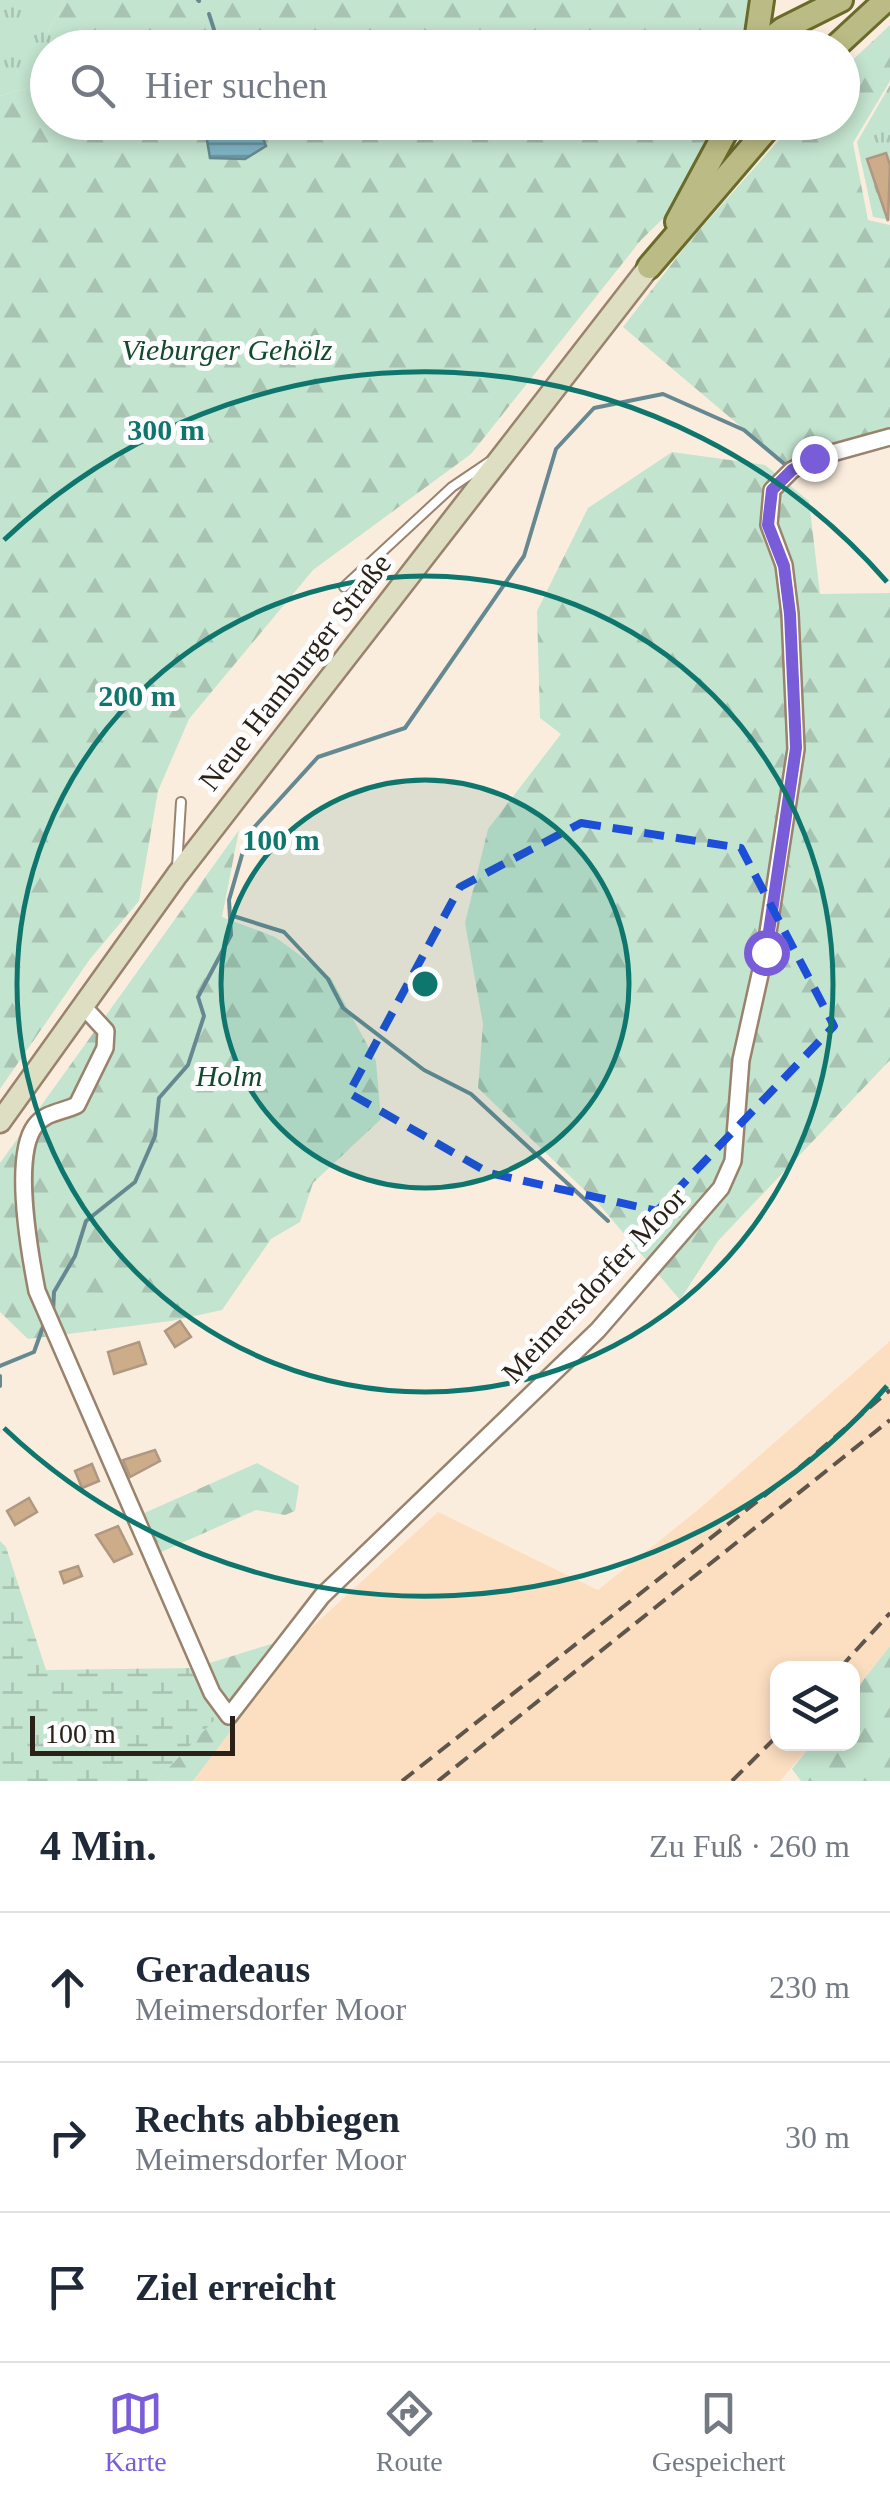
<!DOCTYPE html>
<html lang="de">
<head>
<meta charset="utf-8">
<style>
	body { margin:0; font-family:Georgia,serif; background:#f6f6f7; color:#1f2937 }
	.controls { position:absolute; right:30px; bottom:30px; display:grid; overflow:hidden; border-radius:20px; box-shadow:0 5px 15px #0003 }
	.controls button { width:90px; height:90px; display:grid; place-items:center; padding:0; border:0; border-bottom:2px solid #e0e1e3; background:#fff; color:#1f2937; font:50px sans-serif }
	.scale { position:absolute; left:30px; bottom:25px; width:205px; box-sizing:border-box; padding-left:10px; border:5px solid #2a2219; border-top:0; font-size:28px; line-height:35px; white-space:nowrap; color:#2a2219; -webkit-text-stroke:8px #fdfdfd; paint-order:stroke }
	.stop { position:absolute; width:30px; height:30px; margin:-22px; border:8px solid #795dd8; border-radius:50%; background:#fff }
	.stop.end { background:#795dd8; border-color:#fff; box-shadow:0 2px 10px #0008 }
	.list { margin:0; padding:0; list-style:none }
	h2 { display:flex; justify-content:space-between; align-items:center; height:130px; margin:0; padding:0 40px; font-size:42px }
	h2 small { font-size:32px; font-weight:400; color:#747a83 }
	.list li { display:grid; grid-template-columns:65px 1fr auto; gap:30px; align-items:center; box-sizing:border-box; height:150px; padding:0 40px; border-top:2px solid #e0e1e3 }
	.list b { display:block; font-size:38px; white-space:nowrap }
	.list p { margin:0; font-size:32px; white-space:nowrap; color:#747a83 }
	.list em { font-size:32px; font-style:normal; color:#747a83 }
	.icon { flex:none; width:55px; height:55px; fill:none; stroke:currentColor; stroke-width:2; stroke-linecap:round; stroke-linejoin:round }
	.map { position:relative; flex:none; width:890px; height:1781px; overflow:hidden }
	.search { position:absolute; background:#fff; box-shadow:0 5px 15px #0003; left:30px; right:30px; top:30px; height:110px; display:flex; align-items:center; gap:25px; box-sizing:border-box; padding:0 35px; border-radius:55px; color:#747a83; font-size:38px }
	.sheet { height:580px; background:#fff }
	nav { display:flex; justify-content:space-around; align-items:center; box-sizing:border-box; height:140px; border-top:2px solid #e0e1e3; background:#fff; font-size:28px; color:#747a83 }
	nav a { display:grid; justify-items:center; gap:5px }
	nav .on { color:#795dd8 }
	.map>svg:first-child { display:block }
	.built { fill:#fcdfc1 }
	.grass { fill:url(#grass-tufts) }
	.forest { fill:url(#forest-firs) }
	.wetland { fill:url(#wetland-marsh) }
	.water { fill:url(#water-rules); stroke:#668991; stroke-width:2.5 }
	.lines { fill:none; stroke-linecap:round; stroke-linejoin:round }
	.stream { stroke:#668991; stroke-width:4 }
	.building { fill:#cdac8a; stroke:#ae9881; stroke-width:2.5 }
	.lane-casing { stroke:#99836d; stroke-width:12 }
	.street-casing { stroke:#99836d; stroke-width:20 }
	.secondary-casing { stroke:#99836d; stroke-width:25 }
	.primary-casing { stroke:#6a6a2a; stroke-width:28 }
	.lane { stroke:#fff; stroke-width:8 }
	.street { stroke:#fff; stroke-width:15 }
	.secondary { stroke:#dddec2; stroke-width:20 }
	.primary { stroke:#bbbc85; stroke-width:22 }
	.rail { stroke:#5f554b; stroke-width:4; stroke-dasharray:15 8; stroke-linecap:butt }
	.route { stroke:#795dd8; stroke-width:12 }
	.marked { fill:none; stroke:#1d4ed8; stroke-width:8; stroke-dasharray:20 12; stroke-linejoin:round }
	.ring { fill:none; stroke:#0f766e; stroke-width:5 }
	.labels { text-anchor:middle; stroke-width:10; stroke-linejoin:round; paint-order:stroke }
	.park-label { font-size:30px; font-style:italic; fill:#13492e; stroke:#fdfdfd }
	.street-label { font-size:30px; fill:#2a2219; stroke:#fdfdfd }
	.centre { fill:#0f766e; stroke:#fdfdfd; stroke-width:5 }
	.ring-label { font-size:30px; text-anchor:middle; font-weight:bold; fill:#0f766e; stroke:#fdfdfd; stroke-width:10; stroke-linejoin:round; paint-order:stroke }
</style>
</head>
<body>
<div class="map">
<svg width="890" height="1781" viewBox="0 0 890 1781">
	<defs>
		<pattern id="grass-tufts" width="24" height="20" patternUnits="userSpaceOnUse" patternTransform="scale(2.5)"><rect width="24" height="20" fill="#c3e4cf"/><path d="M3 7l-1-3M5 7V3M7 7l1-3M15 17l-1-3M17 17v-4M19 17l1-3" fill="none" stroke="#a8c3b1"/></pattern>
		<pattern id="forest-firs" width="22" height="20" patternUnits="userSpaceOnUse" patternTransform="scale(2.5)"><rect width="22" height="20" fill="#c3e4cf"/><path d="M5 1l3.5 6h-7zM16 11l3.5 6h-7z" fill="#a8c3b1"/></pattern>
		<pattern id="wetland-marsh" width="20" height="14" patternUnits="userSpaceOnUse" patternTransform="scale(2.5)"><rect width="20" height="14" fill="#c3e4cf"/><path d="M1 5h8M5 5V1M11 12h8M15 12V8" fill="none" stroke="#a8c3b1"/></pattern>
		<pattern id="water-rules" width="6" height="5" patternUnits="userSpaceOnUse" patternTransform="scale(2.5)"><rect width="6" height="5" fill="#7fb5c4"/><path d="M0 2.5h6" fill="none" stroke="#68939e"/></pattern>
	</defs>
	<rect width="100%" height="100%" fill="#fbedde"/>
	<!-- built -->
	<polygon class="built" points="890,1341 890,1646 853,1693 852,1668 778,1668 778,1744 812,1744 780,1781 193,1781 304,1634 438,1512 598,1590 699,1509"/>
	<!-- grass -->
	<g class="grass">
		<polygon points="0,0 65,0 48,31 57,47 48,48 47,82 0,96"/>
		<polygon points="890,85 890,220 873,217 857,142"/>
	</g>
	<!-- forest -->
	<g class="forest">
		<polygon points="65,0 753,0 746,48 57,48 48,31"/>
		<polygon points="890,25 890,81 853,143 868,220 890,225 890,437 792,470 623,327 688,243 794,123 842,122 843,69"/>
		<polygon points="47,82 48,122 720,123 684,198 641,240 471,454 313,570 189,719 158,791 139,901 90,959 0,1089 0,96"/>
		<polygon points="672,452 765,465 809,501 820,594 890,593 890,1060 718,1241 680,1300 598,1203 478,1088 483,1024 465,923 488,829 561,734 540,718 537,611 588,508"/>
		<polygon points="239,830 222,917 275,937 331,978 376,1061 381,1119 313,1183 300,1222 271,1239 222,1310 171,1321 28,1339 0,1312 0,1163"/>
		<polygon points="257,1463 299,1486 295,1511 285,1515 256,1510 159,1553 142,1514"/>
		<polygon points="304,1634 193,1781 156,1781 218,1715 193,1668"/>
		<polygon points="890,1646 890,1781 801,1781 792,1769 812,1744 852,1744 853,1693"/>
	</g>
	<!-- wetland -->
	<polygon class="wetland" points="0,1541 6,1547 46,1670 193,1668 219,1715 156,1781 0,1781"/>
	<!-- water -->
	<polygon class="water" points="212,123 257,123 266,146 245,159 210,158 207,140"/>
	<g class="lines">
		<!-- stream -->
		<g class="stream">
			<polyline points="198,0 199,1"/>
			<polyline points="209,14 220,48"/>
			<polyline points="230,915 284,932 328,979 343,1008 424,1070 471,1094 608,1221"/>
			<polyline points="53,1312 54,1292 75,1256 86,1221 135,1182 155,1136 159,1098 188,1065 204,1016 198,997 231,935 229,900 248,834 318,757 405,728 524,556 556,449 594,408 663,394 744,430 788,467"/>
			<polyline points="0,1366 34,1352 44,1324"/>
			<polyline points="0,1376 0,1386"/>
		</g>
	</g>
	<!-- building -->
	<g class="building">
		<polygon points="886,153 890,165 888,221 867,159"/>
		<polygon points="180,1321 191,1337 175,1347 165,1331"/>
		<polygon points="139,1342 146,1364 114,1374 108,1352"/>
		<polygon points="155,1450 160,1461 130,1477 123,1460"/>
		<polygon points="92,1464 99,1481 82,1488 75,1471"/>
		<polygon points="29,1498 37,1512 15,1525 7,1511"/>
		<polygon points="118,1526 132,1554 114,1562 96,1535"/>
		<polygon points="78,1566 82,1576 64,1583 60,1572"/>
	</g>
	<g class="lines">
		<defs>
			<g id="lane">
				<polyline points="344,587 452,487 489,462"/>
				<polyline points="177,867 181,802"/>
			</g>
			<path id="street" d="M82,1005L106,1031L105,1048L77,1105C63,1112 45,1112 35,1126C12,1157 30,1255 37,1291L212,1693L229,1716L322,1596L598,1330L721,1188L733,1161L741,1060L765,952L796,749L790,614L784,565L769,525L772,490L792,470L814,458L890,437"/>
			<polyline id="secondary" points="0,1122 177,875 649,267"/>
			<g id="primary">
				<polyline points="755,48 762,0"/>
				<polyline points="758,48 783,29 841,0"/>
				<polyline points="834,48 886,0"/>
				<polyline points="677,222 731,122"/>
				<polyline points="649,267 773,122"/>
			</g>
		</defs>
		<!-- lane casing -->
		<use href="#lane" class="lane-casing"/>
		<!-- street casing -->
		<use href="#street" class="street-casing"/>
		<!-- secondary casing -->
		<use href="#secondary" class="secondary-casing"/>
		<!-- primary casing -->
		<use href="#primary" class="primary-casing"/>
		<!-- lane -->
		<use href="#lane" class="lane"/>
		<!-- street -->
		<use href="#street" class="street"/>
		<!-- secondary -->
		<use href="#secondary" class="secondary"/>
		<!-- primary -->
		<use href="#primary" class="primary"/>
		<!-- rail -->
		<g class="rail">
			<polyline points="840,1668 890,1613"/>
			<polyline points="402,1781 792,1474 890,1390"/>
			<polyline points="438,1781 890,1420"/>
			<polyline points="732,1781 778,1735"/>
		</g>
	</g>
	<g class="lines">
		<!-- route -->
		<polyline class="route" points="766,952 796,748 790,614 784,566 768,525 772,490 792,470 814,458"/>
	</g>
	<!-- marked area -->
	<path class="marked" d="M581,823L741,848L834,1026L657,1211L489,1173L349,1093L460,887Z"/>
	<!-- distance rings -->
	<circle cx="425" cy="984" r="204" fill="#0f766e" fill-opacity=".12"/>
	<g class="ring">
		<circle cx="425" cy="984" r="204"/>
		<circle cx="425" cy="984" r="408"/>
		<path d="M887 1386A612 612 0 0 1 4 1428M4 540A612 612 0 0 1 887 582"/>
	</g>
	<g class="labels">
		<!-- park labels -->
		<g class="park-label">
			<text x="227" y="360">Vieburger Gehölz</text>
			<text x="229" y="1086">Holm</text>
		</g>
		<!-- street labels -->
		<g class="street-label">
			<text transform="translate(295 672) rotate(-52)" y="10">Neue Hamburger Straße</text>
			<text transform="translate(594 1285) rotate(-47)" y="10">Meimersdorfer Moor</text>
		</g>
	</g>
	<circle cx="425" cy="984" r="15" class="centre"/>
	<g class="ring-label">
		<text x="166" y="440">300 m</text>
		<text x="137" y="706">200 m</text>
		<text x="281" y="850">100 m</text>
	</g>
</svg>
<div class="controls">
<button><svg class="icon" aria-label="layers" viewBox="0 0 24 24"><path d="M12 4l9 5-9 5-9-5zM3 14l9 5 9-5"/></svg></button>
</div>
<div class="scale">100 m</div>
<div class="stop" style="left:766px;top:952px"></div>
<div class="stop end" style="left:814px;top:458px"></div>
<div class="search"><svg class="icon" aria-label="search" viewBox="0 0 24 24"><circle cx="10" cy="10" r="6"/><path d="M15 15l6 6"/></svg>Hier suchen</div>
</div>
<section class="sheet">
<h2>4 Min.<small>Zu Fuß · 260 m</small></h2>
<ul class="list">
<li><svg class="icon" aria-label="ahead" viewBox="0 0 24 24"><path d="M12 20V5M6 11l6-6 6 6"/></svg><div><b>Geradeaus</b><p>Meimersdorfer Moor</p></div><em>230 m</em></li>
<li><svg class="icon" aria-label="right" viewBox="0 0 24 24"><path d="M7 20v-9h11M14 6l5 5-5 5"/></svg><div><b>Rechts abbiegen</b><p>Meimersdorfer Moor</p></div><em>30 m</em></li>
<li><svg class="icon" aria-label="arrive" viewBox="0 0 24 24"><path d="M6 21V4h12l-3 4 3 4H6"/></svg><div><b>Ziel erreicht</b></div></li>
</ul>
</section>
<nav>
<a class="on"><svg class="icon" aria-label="map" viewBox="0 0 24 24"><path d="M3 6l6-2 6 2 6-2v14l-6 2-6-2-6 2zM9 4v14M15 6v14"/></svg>Karte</a>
<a><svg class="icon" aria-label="directions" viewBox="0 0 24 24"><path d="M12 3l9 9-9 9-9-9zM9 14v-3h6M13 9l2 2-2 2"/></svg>Route</a>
<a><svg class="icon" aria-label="saved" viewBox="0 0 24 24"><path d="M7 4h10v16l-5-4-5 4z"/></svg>Gespeichert</a>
</nav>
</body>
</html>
